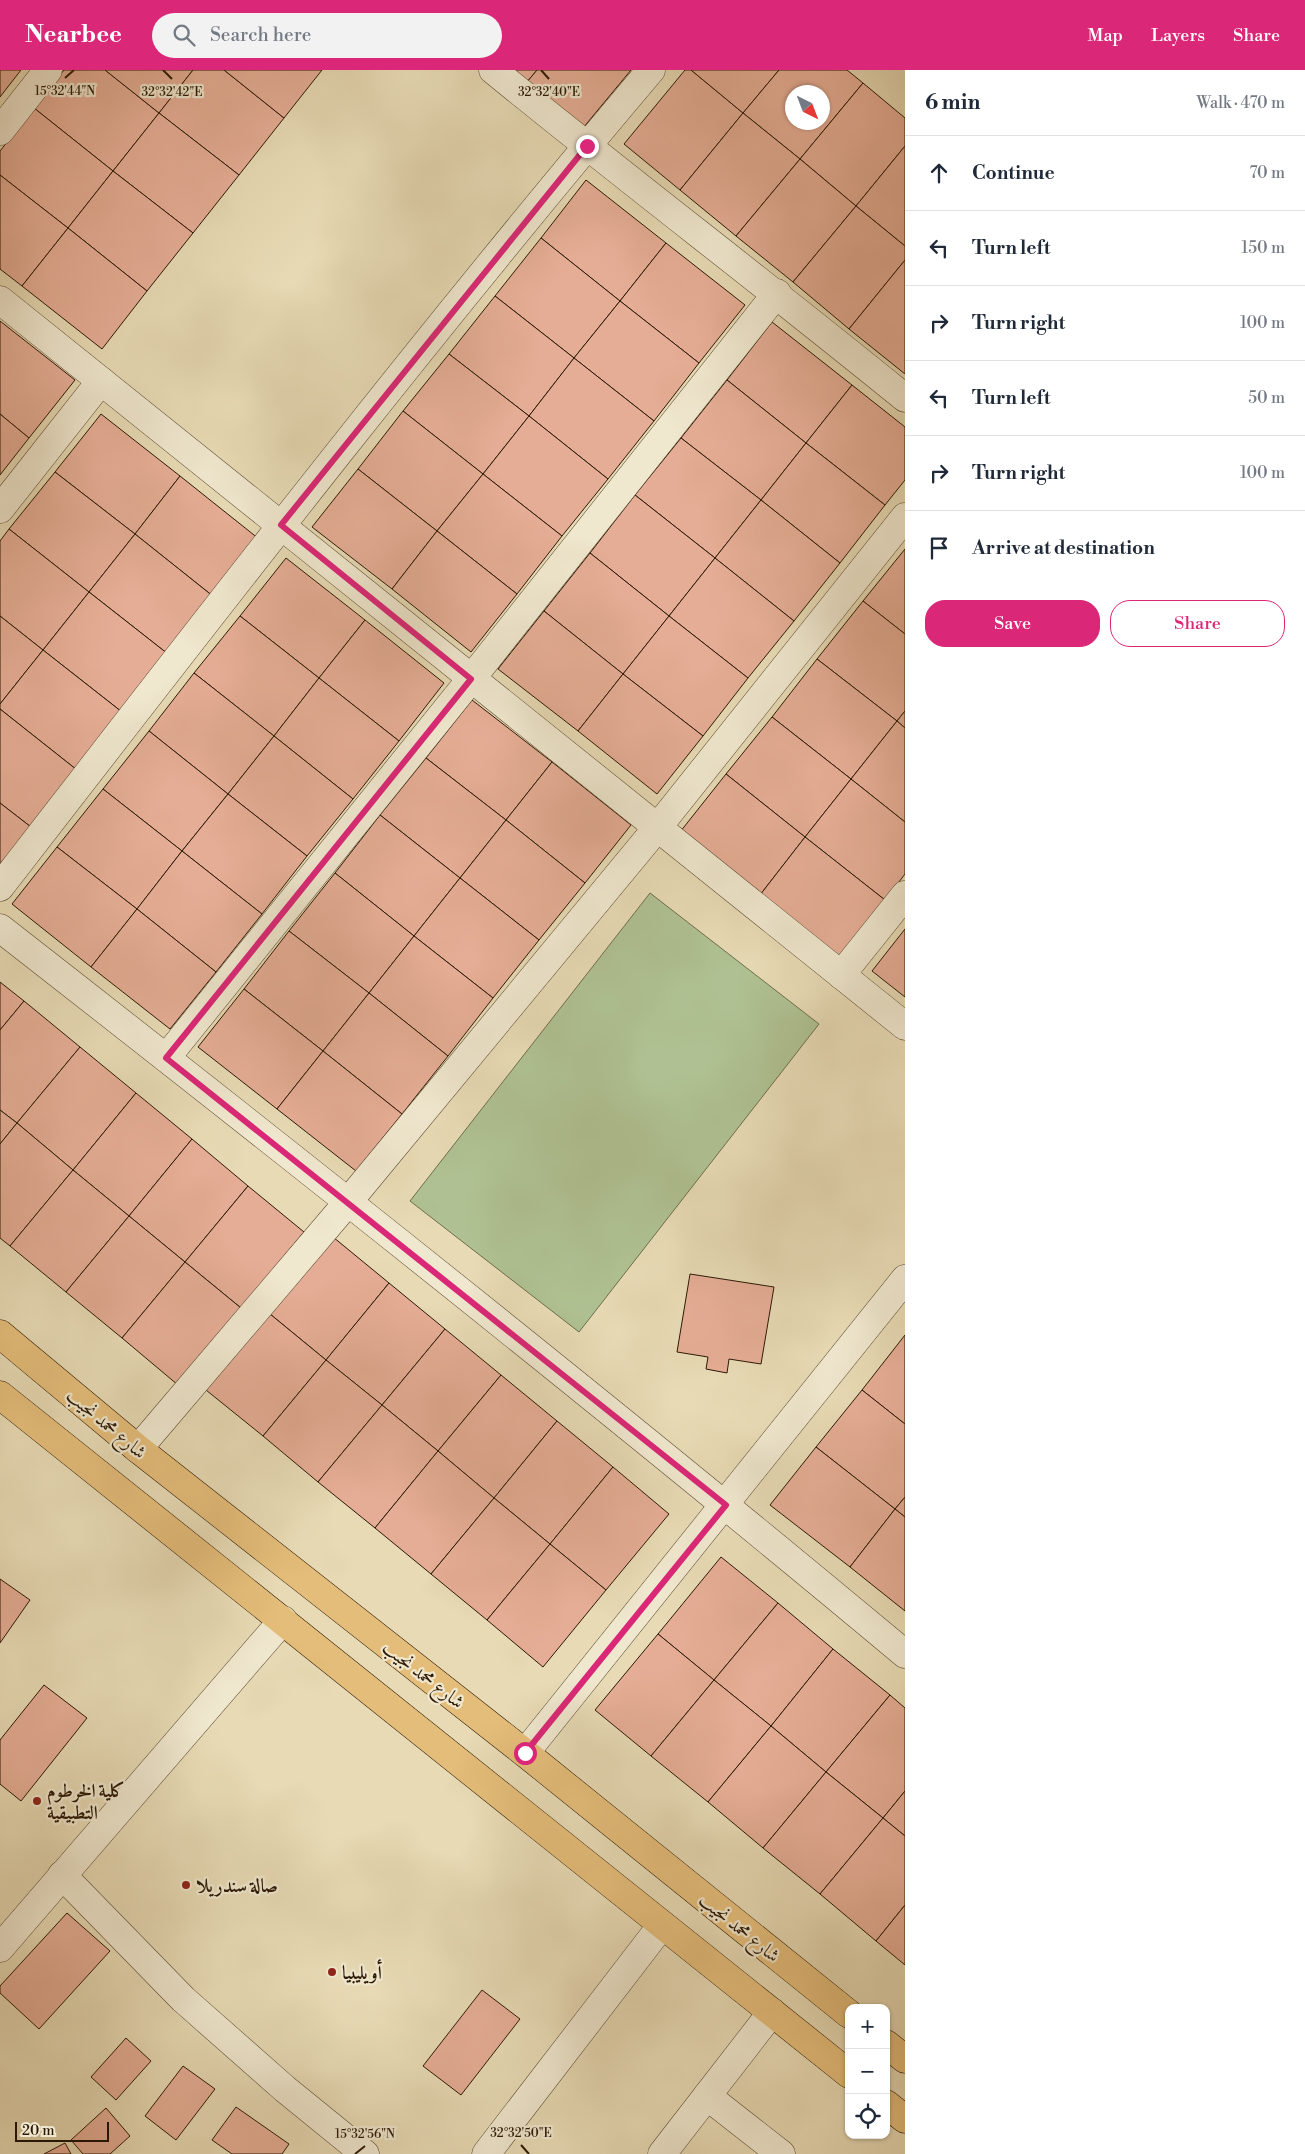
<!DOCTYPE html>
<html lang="en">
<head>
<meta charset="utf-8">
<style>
	body { margin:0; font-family:"Libre Bodoni",Amiri,serif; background:#f2f2f3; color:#1f2937 }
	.controls { position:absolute; right:15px; bottom:15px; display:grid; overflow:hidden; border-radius:10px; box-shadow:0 1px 4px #0004 }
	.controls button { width:45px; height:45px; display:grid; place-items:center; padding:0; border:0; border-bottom:1px solid #e0e1e3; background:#fff; color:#1f2937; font:25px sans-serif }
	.compass { position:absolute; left:785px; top:15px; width:45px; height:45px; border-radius:50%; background:#fff; box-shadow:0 1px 4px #0004; rotate:138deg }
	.scale { position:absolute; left:15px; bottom:12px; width:94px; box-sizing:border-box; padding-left:5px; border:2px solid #2c1905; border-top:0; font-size:14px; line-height:18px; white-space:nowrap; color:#2c1905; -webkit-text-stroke:4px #efe7ce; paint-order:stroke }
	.stop { position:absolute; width:15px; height:15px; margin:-11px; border:4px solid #db2777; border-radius:50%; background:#fff }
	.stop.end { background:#db2777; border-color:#fff; box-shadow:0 1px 5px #0008 }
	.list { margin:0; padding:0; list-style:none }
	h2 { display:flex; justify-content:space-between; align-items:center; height:65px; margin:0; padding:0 20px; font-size:21px }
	h2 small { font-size:16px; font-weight:400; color:#747a83 }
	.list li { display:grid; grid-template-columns:32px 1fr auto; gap:15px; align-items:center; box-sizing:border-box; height:75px; padding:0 20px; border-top:1px solid #e0e1e3 }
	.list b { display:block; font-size:19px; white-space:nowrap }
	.list em { font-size:16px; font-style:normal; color:#747a83 }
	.actions { display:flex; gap:10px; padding:15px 20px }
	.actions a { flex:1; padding:11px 0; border:1px solid #db2777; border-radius:20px; text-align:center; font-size:18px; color:#db2777 }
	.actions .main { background:#db2777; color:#fff }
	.icon { flex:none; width:28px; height:28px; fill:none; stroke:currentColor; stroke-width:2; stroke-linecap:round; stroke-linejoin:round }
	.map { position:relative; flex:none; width:905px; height:2084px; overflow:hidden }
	header { display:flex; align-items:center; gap:30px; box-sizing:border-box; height:70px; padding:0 25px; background:#db2777; color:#fff }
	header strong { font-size:24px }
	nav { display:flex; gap:28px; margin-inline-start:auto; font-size:18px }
	.search { width:350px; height:45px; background:#f2f2f3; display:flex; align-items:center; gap:12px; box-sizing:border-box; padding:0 18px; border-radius:28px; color:#747a83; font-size:19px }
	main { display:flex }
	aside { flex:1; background:#fff }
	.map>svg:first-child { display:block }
	.green { fill:#afc192; stroke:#6e6d4c }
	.building { fill:#e5ad95; stroke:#2c1905; fill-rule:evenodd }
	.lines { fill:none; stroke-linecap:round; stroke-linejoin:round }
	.minor-casing { stroke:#5b4931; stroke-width:29 }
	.major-casing { stroke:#2c1905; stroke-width:29 }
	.minor { stroke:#efe7ce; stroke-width:28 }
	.major { stroke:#e4bd7a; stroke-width:28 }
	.route { stroke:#db2777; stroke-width:6 }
	.ticks { fill:none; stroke:#2c1905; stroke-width:2 }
	.poi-dot { fill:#8f2418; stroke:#efe7ce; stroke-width:2 }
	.labels { text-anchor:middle; stroke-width:4.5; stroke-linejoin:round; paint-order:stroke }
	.street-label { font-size:19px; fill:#2c1905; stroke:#efe7ce }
	.poi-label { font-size:19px; font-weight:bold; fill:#2c1905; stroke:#efe7ce; text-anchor:start }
	.ticks-label { font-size:12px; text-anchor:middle; fill:#2c1905; stroke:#efe7ce; stroke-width:4.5; stroke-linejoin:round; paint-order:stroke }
</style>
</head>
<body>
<header>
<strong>Nearbee</strong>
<div class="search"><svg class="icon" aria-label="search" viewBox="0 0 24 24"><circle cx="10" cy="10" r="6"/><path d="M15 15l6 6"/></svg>Search here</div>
<nav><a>Map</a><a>Layers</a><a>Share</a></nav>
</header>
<main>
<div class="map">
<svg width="905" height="2084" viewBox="0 0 905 2084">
	<rect width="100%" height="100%" fill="#e7dab4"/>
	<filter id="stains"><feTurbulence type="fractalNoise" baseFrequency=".004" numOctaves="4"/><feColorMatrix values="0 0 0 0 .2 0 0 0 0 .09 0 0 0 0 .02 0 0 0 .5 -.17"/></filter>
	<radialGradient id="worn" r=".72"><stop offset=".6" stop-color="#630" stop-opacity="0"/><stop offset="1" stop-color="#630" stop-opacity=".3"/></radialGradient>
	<!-- green -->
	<polygon class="green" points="650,823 819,954 579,1262 410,1131"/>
	<!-- building -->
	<g class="building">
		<polygon points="0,0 21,0 0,27"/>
		<polygon points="64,0 105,0 159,43 113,101 34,38"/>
		<polygon points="105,0 193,0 159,43"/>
		<polygon points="193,0 224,0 284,48 239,105 159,43"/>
		<polygon points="224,0 322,0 284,48"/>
		<polygon points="512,0 537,0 527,12"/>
		<polygon points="537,0 631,0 583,58 527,12"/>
		<polygon points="685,0 691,0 743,43 680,120 624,74"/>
		<polygon points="691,0 779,0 743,43"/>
		<path d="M779,0H847L863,13L800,89L743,43ZM792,22H822V52H792Z"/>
		<polygon points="863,13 905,48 905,76 856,136 800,89"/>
		<polygon points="34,38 113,101 68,158 0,105 0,81"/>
		<polygon points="159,43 239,105 193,163 113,101"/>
		<polygon points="743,43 800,89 736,166 680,120"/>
		<polygon points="905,76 905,176 856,136"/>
		<polygon points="800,89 856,136 793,212 736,166"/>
		<polygon points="113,101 193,163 147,221 68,158"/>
		<polygon points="0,105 68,158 22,216 0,199"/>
		<polygon points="586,110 666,173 620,231 541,168"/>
		<polygon points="856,136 905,176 905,190 849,259 793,212"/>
		<polygon points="68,158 147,221 102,279 22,216"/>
		<polygon points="541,168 620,231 574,288 495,226"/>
		<polygon points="666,173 745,235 699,293 620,231"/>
		<polygon points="905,190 905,304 849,259"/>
		<polygon points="495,226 574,288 529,346 449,284"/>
		<polygon points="620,231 699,293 654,351 574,288"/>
		<polygon points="0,251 75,310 29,368 0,344"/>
		<polygon points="772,252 852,315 806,373 727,310"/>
		<polygon points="449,284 529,346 483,404 403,341"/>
		<polygon points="574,288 654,351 608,409 529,346"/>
		<polygon points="727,310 806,373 761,430 681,368"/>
		<polygon points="852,315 905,357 905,410 885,435 806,373"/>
		<polygon points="403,341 483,404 437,461 358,399"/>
		<polygon points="0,344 29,368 0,405"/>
		<polygon points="101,344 180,406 135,464 55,402"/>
		<polygon points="529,346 608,409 562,466 483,404"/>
		<polygon points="681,368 761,430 715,488 635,425"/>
		<polygon points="806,373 885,435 840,493 761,430"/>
		<polygon points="358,399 437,461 392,519 312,457"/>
		<polygon points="55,402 135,464 89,522 9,459"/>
		<polygon points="483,404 562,466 517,524 437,461"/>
		<polygon points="180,406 259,469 214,527 135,464"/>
		<polygon points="635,425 715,488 669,546 590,483"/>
		<polygon points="761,430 840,493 794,551 715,488"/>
		<polygon points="9,459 89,522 43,580 0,546 0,471"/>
		<polygon points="437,461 517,524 471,582 392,519"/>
		<polygon points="135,464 214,527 168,584 89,522"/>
		<polygon points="905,479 905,564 863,531"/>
		<polygon points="590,483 669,546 623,604 544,541"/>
		<polygon points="286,488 365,550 319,608 240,546"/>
		<polygon points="715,488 794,551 748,608 669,546"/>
		<polygon points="89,522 168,584 122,642 43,580"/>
		<polygon points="863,531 905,564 905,641 897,651 817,589"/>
		<polygon points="544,541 623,604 578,661 498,599"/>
		<polygon points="0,546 43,580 0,634"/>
		<polygon points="240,546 319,608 274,666 194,603"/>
		<polygon points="669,546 748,608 703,666 623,604"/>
		<polygon points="365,550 444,613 399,671 319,608"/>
		<polygon points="43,580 122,642 77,700 0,639 0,634"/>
		<polygon points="817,589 897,651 851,709 772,647"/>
		<polygon points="194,603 274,666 228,724 149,661"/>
		<polygon points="623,604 703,666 657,724 578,661"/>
		<polygon points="319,608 399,671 353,729 274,666"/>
		<polygon points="472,630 552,692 506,750 426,688"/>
		<polygon points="0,639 77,700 31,757 0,733"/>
		<polygon points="905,641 905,658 897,651"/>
		<polygon points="772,647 851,709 805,767 726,704"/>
		<polygon points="897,651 905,658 905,752 851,709"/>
		<polygon points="149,661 228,724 182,781 103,719"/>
		<polygon points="274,666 353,729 307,786 228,724"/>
		<polygon points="426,688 506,750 460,808 380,745"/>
		<polygon points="552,692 631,755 585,813 506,750"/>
		<polygon points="726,704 805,767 760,825 680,762"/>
		<polygon points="851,709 905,752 905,804 885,830 805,767"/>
		<polygon points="103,719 182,781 137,839 57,777"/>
		<polygon points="228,724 307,786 262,844 182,781"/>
		<polygon points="0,733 31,757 0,796"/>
		<polygon points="380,745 460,808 414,866 335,803"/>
		<polygon points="506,750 585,813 539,870 460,808"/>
		<polygon points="805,767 885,830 839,887 760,825"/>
		<polygon points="57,777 137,839 91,897 12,834"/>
		<polygon points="182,781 262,844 216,902 137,839"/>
		<polygon points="335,803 414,866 369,923 289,861"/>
		<polygon points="460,808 539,870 493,928 414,866"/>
		<polygon points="137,839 216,902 170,959 91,897"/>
		<polygon points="905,859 905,927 872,901"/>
		<polygon points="289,861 369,923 323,981 244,919"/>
		<polygon points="414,866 493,928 448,986 369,923"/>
		<polygon points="0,912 24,931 0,960"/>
		<polygon points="244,919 323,981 277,1039 198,977"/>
		<polygon points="369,923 448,986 402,1044 323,981"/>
		<polygon points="24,931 80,977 17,1053 0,1040 0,960"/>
		<polygon points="80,977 136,1023 73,1100 17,1053"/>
		<polygon points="323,981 402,1044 356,1101 277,1039"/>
		<polygon points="136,1023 192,1069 129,1146 73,1100"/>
		<polygon points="0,1040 17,1053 0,1074"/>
		<polygon points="17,1053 73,1100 10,1176 0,1168 0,1074"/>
		<polygon points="192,1069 248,1116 185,1192 129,1146"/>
		<polygon points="73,1100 129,1146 66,1222 10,1176"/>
		<polygon points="248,1116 304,1162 241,1238 185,1192"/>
		<polygon points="129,1146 185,1192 122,1268 66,1222"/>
		<polygon points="333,1167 389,1213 326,1290 270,1244"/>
		<polygon points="185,1192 241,1238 178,1315 122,1268"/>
		<polygon points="690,1204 774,1217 761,1294 729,1289 727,1303 706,1299 708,1287 677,1282"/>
		<polygon points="389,1213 445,1259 382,1335 326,1290"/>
		<polygon points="270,1244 326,1290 263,1366 206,1320"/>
		<polygon points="445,1259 501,1305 438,1381 382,1335"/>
		<polygon points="905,1265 905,1354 862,1320"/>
		<polygon points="326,1290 382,1335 318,1412 263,1366"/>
		<polygon points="501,1305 557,1351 494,1428 438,1381"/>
		<polygon points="862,1320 905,1354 905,1427 895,1439 816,1377"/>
		<polygon points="382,1335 438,1381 375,1458 318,1412"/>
		<polygon points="557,1351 613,1397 550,1474 494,1428"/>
		<polygon points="816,1377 895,1439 850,1497 770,1435"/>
		<polygon points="438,1381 494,1428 431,1504 375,1458"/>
		<polygon points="613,1397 669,1444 606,1520 550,1474"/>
		<polygon points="905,1427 905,1447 895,1439"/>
		<polygon points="494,1428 550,1474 487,1550 431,1504"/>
		<polygon points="895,1439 905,1447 905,1541 850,1497"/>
		<polygon points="550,1474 606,1520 543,1597 487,1550"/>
		<polygon points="721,1487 778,1533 714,1610 658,1564"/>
		<polygon points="0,1509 30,1530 0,1573"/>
		<polygon points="778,1533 833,1579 771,1656 714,1610"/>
		<polygon points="658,1564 714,1610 651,1686 595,1640"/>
		<polygon points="833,1579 890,1625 826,1702 771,1656"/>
		<polygon points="714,1610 771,1656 708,1732 651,1686"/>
		<polygon points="44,1615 87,1648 21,1731 0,1714 0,1670"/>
		<polygon points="890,1625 905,1638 905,1721 883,1748 826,1702"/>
		<polygon points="771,1656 826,1702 763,1778 708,1732"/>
		<polygon points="826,1702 883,1748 820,1824 763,1778"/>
		<polygon points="905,1721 905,1766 883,1748"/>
		<polygon points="883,1748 905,1766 905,1835 876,1871 820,1824"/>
		<polygon points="905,1835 905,1895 876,1871"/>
		<polygon points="67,1843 110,1881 39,1959 0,1923 0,1916"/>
		<polygon points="482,1920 520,1949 461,2025 423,1996"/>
		<polygon points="126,1968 151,1991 116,2030 91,2007"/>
		<polygon points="183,1996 215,2019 176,2070 145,2046"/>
		<polygon points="236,2037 289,2074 282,2084 232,2084 212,2070"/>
		<polygon points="106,2038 130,2066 110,2084 83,2084 71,2070"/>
		<polygon points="65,2073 71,2084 44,2084"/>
	</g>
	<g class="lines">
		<defs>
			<g id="minor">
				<path d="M493,0C629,111 769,217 905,328"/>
				<polyline points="0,61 48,0"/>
				<polyline points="0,230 905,956"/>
				<polyline points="0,439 101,311"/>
				<path d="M0,817C213,542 426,266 651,0"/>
				<path d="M0,858C305,1096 608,1336 905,1584"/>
				<polyline points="841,905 905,825"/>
				<polyline points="166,988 471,609 777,223"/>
				<polyline points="138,1379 348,1132 657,758 905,447"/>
				<polyline points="525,1683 905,1209"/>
				<polyline points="62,1805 183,1929 285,2019 365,2084"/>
				<polyline points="0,1878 283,1550"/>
				<polyline points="707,2026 781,2084"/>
				<polyline points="486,2084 662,1855"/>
				<polyline points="662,2084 772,1942"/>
			</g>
			<g id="major">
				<polyline points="0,1264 138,1379 525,1683 849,1944"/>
				<polyline points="0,1325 849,2004"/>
				<polyline points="886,1974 905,1989"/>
				<polyline points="886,2034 905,2049"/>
			</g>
		</defs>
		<!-- minor casing -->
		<use href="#minor" class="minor-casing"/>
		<!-- major casing -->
		<use href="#major" class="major-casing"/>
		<!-- minor -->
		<use href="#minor" class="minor"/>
		<!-- major -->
		<use href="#major" class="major"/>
	</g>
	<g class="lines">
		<!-- route -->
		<polyline class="route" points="525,1683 726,1435 166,988 471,609 281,455 587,76"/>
	</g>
	<!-- ticks -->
	<path class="ticks" d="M163,0L172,9M541,0L549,9M65,8L74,0M521,2075L529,2084M355,2084L365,2076"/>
	<!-- markers -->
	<g class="poi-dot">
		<circle cx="37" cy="1731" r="5"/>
		<circle cx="186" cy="1815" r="5"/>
		<circle cx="332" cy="1902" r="5"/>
	</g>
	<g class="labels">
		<!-- street labels -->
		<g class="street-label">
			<text transform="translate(107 1353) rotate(40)" y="7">شارع محمد نجيب</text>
			<text transform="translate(424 1604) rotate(38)" y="7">شارع محمد نجيب</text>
			<text transform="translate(740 1857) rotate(39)" y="7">شارع محمد نجيب</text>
		</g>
		<!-- poi labels -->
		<g class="poi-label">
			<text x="47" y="1727">كلية الخرطوم<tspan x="47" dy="22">التطبيقية</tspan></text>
			<text x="196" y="1822">صالة سندريلا</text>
			<text x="342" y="1909">أويليبيا</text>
		</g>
	</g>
	<g class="ticks-label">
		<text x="65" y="25">15°32'44"N</text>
		<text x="172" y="26">32°32'42"E</text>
		<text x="549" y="26">32°32'40"E</text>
		<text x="521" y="2067">32°32'50"E</text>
		<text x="365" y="2068">15°32'56"N</text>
	</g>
	<rect width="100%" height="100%" filter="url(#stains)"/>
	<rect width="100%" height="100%" fill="url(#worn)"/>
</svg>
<div class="controls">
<button>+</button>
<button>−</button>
<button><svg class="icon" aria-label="locate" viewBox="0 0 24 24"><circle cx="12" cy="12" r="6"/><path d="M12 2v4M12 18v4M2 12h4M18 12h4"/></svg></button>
</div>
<svg class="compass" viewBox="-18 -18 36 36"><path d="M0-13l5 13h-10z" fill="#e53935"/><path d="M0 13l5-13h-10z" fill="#747a83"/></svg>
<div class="scale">20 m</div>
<div class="stop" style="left:525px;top:1683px"></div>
<div class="stop end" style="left:587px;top:76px"></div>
</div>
<aside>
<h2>6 min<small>Walk · 470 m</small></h2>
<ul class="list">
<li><svg class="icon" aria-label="ahead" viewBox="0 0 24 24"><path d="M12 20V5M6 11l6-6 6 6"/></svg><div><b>Continue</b></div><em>70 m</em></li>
<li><svg class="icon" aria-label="left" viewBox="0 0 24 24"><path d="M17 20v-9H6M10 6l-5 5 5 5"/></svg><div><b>Turn left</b></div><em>150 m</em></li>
<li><svg class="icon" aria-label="right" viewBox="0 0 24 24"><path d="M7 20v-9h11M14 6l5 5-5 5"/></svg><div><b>Turn right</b></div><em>100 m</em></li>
<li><svg class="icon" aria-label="left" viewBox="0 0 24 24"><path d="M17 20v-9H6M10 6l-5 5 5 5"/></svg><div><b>Turn left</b></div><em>50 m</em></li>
<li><svg class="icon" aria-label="right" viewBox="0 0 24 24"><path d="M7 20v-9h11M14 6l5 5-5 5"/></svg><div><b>Turn right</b></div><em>100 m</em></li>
<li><svg class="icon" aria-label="arrive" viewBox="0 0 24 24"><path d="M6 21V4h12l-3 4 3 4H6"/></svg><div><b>Arrive at destination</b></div></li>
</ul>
<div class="actions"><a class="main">Save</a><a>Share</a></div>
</aside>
</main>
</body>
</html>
